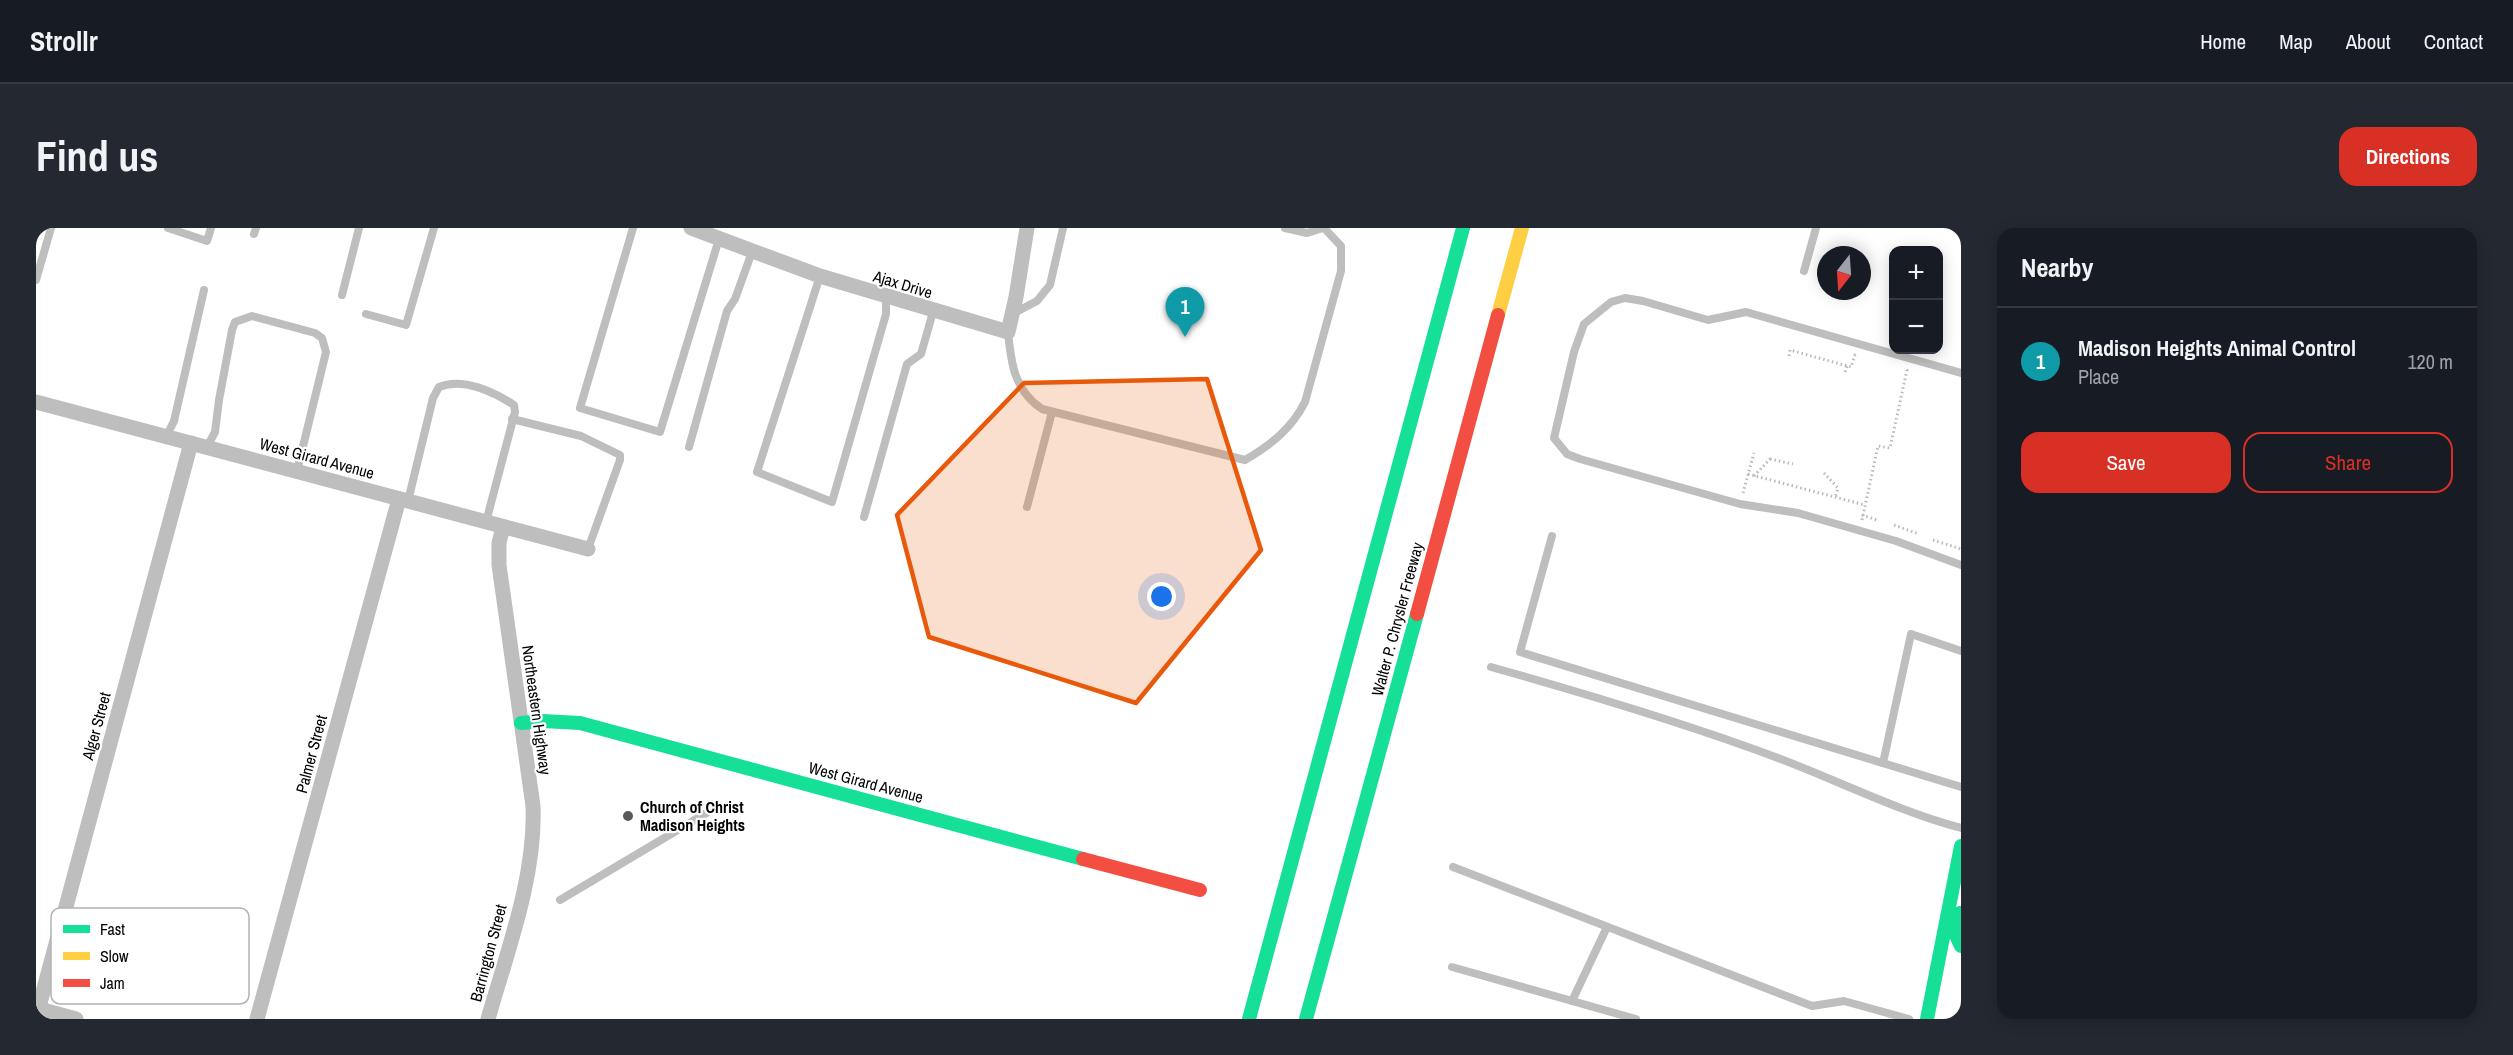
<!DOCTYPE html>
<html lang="en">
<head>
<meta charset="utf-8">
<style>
	body { margin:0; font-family:"Archivo Narrow",sans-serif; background:#242831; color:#f1f3f6 }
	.controls { position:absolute; right:18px; top:18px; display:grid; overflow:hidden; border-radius:12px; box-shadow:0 3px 15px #0003 }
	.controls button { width:54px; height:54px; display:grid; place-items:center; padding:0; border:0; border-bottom:2px solid #363941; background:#171b24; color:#f1f3f6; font:30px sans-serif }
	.compass { position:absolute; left:1781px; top:18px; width:54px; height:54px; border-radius:50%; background:#171b24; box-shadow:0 3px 15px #0003; rotate:197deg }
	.you { position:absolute; left:1126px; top:369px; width:21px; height:21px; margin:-15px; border:4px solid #fff; border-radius:50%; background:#1a73e8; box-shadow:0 0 0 9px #1a73e833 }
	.badge { display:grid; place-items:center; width:39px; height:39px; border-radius:50%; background:#d93025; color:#fff; font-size:20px; font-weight:700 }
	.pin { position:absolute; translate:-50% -50px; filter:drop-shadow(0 2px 3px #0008) }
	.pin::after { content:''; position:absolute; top:32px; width:21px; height:18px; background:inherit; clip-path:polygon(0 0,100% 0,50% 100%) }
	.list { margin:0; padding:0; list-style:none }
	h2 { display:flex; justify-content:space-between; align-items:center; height:78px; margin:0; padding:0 24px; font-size:26px }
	h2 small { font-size:20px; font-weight:400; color:#9ea1a6 }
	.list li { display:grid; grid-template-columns:39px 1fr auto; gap:18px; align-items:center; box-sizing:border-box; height:108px; padding:0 24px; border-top:2px solid #363941 }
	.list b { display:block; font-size:22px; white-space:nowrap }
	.list p { margin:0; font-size:20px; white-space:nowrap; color:#9ea1a6 }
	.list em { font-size:20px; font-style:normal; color:#9ea1a6 }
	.actions { display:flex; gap:12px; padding:18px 24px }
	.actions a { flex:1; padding:14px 0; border:2px solid #d93025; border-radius:18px; text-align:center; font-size:21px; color:#d93025 }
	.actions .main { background:#d93025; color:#fff }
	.map { position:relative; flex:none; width:1925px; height:791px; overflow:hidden; border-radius:18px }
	header { display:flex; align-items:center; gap:36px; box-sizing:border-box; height:84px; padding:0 30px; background:#171b24; border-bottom:2px solid #363941 }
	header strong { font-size:28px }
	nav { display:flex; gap:33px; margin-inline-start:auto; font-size:21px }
	.intro { display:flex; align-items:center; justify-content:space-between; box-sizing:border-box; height:144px; padding:0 36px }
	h1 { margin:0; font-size:42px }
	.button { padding:15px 27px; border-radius:18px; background:#d93025; color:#fff; font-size:21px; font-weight:700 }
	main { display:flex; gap:36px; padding:0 36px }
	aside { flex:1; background:#171b24; border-radius:18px; box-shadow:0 3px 15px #0003 }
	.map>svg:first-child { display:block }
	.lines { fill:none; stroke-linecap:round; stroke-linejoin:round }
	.path { stroke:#b9b9b9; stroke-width:3; stroke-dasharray:1.5 3; stroke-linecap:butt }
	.lane { stroke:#bebebe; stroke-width:8 }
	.street { stroke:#bebebe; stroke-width:15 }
	.fast { stroke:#16e098; stroke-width:14 }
	.slow { stroke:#ffcf43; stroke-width:14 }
	.jam { stroke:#f24e42; stroke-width:14 }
	.marked { fill:#e8590c; fill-opacity:0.2; stroke:#e8590c; stroke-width:4.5; stroke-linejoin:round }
	.poi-dot { fill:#595959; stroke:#fff; stroke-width:2 }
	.labels { text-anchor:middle; stroke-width:4.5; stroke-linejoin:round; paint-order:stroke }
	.street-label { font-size:16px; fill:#000; stroke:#fff }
	.poi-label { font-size:16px; font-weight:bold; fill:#000; stroke:#fff; text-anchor:start }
	.key { fill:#fff; stroke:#b2b2b2; stroke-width:1.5 }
	.key-label { font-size:16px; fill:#000 }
</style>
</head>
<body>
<header>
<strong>Strollr</strong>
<nav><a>Home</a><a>Map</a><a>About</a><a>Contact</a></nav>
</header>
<div class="intro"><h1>Find us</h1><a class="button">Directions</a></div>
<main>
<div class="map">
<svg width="1925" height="791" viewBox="0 0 1925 791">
	<rect width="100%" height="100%" fill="#fff"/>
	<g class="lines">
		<!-- path -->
		<g class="path">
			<polyline points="1753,128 1754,122 1815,139 1819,127 1822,128"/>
			<polyline points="1809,144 1811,138"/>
			<polyline points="1734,231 1757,236"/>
			<polyline points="1788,245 1802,260 1799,270"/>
			<polyline points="1712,246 1829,277"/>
			<polyline points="1718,248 1735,230"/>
			<polyline points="1707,265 1718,225"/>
			<polyline points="1826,287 1841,292"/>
			<polyline points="1826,292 1842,218 1854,220 1871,142 1869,141"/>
			<polyline points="1858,297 1883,306"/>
			<polyline points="1897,312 1925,321"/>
		</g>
		<!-- lane -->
		<g class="lane">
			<polyline points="132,0 171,13 175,0"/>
			<polyline points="597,0 544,180 624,204 683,11"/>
			<polyline points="1249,0 1271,5 1287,0"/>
			<polyline points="218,6 220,0"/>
			<polyline points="1768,43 1780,0"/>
			<polyline points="784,48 721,244 796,274 850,86 850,69"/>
			<polyline points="0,52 15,0"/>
			<polyline points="306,67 323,0"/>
			<polyline points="978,85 1001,73 1014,57 1027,0"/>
			<polyline points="330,86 370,97 398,0"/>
			<path d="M972,104C975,135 978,162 1006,181L1209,232C1235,217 1256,200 1269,174L1305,43V18L1288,0"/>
			<polyline points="1925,145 1710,84 1672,92 1607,73 1589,70 1575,74 1548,96 1538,124 1518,210 1531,226 1544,231 1704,276 1762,285 1860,313 1925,337"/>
			<polyline points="476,191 545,208 584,227 584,232 552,321"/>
			<polyline points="130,209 138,193 168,62"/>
			<polyline points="171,219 179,204 183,172 196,102 199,94 216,88 279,105 286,110 290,124 261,243"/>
			<polyline points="653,219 691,83 699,71 716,24"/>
			<path d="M372,273L397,170L403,159C427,149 458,164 478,177L479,184L450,294"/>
			<polyline points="991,279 1016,184"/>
			<polyline points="828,289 871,136 885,126 897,84"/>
			<polyline points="1516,308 1484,424 1925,559"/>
			<path d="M1455,439C1551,466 1649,495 1742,530C1803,553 1862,583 1925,600"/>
			<polyline points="1847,535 1875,406 1925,423"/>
			<polyline points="1417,639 1776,778 1808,773 1873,791"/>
			<polyline points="524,672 677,581"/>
			<polyline points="1416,739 1600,791"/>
			<polyline points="1536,773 1571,699"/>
		</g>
		<!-- street -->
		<g class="street">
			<polyline points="655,0 784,48 972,104 980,69 991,0"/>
			<polyline points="0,174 552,321"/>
			<polyline points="0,780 40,791"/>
			<polyline points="0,790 155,215"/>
			<polyline points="221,791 363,271"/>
			<path d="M452,791C471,724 500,648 497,578L463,337V315L467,299"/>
		</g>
		<!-- fast -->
		<g class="fast">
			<polyline points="485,495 507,493 544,495 1047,631"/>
			<polyline points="1924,685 1920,707 1925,718"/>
			<polyline points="1213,791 1427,0"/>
			<polyline points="1270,791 1381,386"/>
			<polyline points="1891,791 1925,618"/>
		</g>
		<!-- slow -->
		<polyline class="slow" points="1462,87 1486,0"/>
		<!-- jam -->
		<g class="jam">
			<polyline points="1381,386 1462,87"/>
			<polyline points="1047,631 1164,662"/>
		</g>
	</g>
	<!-- marked area -->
	<path class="marked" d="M1171,151L1225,322L1100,475L893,409L861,287L988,155Z"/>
	<!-- markers -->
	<circle class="poi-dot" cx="592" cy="588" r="6"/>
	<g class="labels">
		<!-- street labels -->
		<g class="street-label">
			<text transform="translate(867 56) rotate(17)" y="6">Ajax Drive</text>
			<text transform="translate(281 230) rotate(15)" y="6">West Girard Avenue</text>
			<text transform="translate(1361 391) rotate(-75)" y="6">Walter P. Chrysler Freeway</text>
			<text transform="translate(501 482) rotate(82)" y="6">Northeastern Highway</text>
			<text transform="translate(60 498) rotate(-75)" y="6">Alger Street</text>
			<text transform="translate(275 526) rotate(-75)" y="6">Palmer Street</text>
			<text transform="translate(830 554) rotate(15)" y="6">West Girard Avenue</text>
			<text transform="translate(452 725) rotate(-75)" y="6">Barrington Street</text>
		</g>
		<!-- poi labels -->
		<g class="poi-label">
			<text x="604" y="585">Church of Christ<tspan x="604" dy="18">Madison Heights</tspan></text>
		</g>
	</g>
	<!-- legend -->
	<rect x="15" y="680" width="198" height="96" rx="9" class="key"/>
	<rect x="27" y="697" width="27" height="8" fill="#16e098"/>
	<rect x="27" y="724" width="27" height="8" fill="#ffcf43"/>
	<rect x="27" y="751" width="27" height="8" fill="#f24e42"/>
	<g class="key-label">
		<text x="64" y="707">Fast</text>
		<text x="64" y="734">Slow</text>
		<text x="64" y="761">Jam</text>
	</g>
</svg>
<div class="controls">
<button>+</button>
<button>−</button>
</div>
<svg class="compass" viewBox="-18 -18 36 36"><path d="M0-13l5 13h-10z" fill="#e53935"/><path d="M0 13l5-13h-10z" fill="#9ea1a6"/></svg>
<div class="you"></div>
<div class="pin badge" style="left:1149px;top:109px;background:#0f9aa8">1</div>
</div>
<aside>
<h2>Nearby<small></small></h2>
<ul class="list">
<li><span class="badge" style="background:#0f9aa8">1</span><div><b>Madison Heights Animal Control</b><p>Place</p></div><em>120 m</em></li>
</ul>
<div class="actions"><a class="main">Save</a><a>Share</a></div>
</aside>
</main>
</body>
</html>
